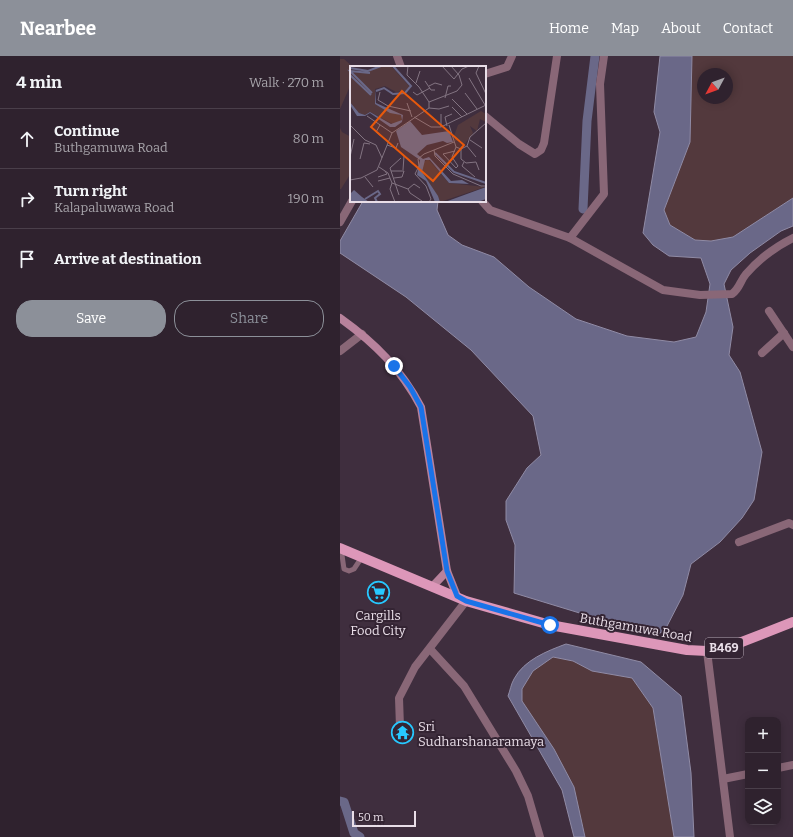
<!DOCTYPE html>
<html lang="en">
<head>
<meta charset="utf-8">
<style>
	body { margin:0; font-family:Bitter,serif; background:#372a36; color:#f1f3f6 }
	.controls { position:absolute; right:12px; bottom:12px; display:grid; overflow:hidden; border-radius:8px; box-shadow:0 2px 10px #0003 }
	.controls button { width:36px; height:36px; display:grid; place-items:center; padding:0; border:0; border-bottom:1px solid #4a3f4a; background:#2f222e; color:#f1f3f6; font:20px sans-serif }
	.compass { position:absolute; left:357px; top:12px; width:36px; height:36px; border-radius:50%; background:#2f222e; box-shadow:0 2px 10px #0003; rotate:229deg }
	.scale { position:absolute; left:12px; bottom:10px; width:64px; box-sizing:border-box; padding-left:4px; border:2px solid #e9dee8; border-top:0; font-size:11px; line-height:14px; white-space:nowrap; color:#e9dee8; -webkit-text-stroke:3px #342433; paint-order:stroke }
	.stop { position:absolute; width:12px; height:12px; margin:-9px; border:3px solid #1a73e8; border-radius:50%; background:#fff }
	.stop.end { background:#1a73e8; border-color:#fff; box-shadow:0 1px 4px #0008 }
	.list { margin:0; padding:0; list-style:none }
	h2 { display:flex; justify-content:space-between; align-items:center; height:52px; margin:0; padding:0 16px; font-size:17px }
	h2 small { font-size:13px; font-weight:400; color:#a7a4aa }
	.list li { display:grid; grid-template-columns:26px 1fr auto; gap:12px; align-items:center; box-sizing:border-box; height:60px; padding:0 16px; border-top:1px solid #4a3f4a }
	.list b { display:block; font-size:15px; white-space:nowrap }
	.list p { margin:0; font-size:13px; white-space:nowrap; color:#a7a4aa }
	.list em { font-size:13px; font-style:normal; color:#a7a4aa }
	.actions { display:flex; gap:8px; padding:12px 16px }
	.actions a { flex:1; padding:9px 0; border:1px solid #8c9099; border-radius:16px; text-align:center; font-size:14px; color:#8c9099 }
	.actions .main { background:#8c9099; color:#fff }
	.icon { flex:none; width:22px; height:22px; fill:none; stroke:currentColor; stroke-width:2; stroke-linecap:round; stroke-linejoin:round }
	.map { position:relative; flex:none; width:453px; height:781px; overflow:hidden }
	header { display:flex; align-items:center; gap:24px; box-sizing:border-box; height:56px; padding:0 20px; background:#8c9099; color:#fff }
	header strong { font-size:19px }
	nav { display:flex; gap:22px; margin-inline-start:auto; font-size:14px }
	main { display:flex }
	aside { flex:1; background:#2f222e }
	.map>svg:first-child { display:block }
	.green { fill:#53393d; fill-rule:evenodd }
	.water { fill:#6a6888; stroke:#908ba5 }
	.lines { fill:none; stroke-linecap:round; stroke-linejoin:round }
	.canal { stroke:#6a6888; stroke-width:9 }
	.lane { stroke:#896777; stroke-width:5 }
	.street { stroke:#896777; stroke-width:8 }
	.secondary { stroke:#b8829c; stroke-width:8 }
	.primary { stroke:#dd97b9; stroke-width:10 }
	.route { stroke:#1a73e8; stroke-width:5 }
	.labels { text-anchor:middle; stroke-width:4; stroke-linejoin:round; paint-order:stroke }
	.shield { fill:#342433; stroke:#b3a6b2; stroke-width:1 }
	.shield-label { font-size:12px; font-weight:bold; fill:#e9dee8 }
	.poi-label { font-size:13px; fill:#e9dee8; stroke:#342433 }
	.street-label { font-size:13px; fill:#e9dee8; stroke:#342433 }
	.inset-river { fill:none; stroke:#6a6888; stroke-width:2 }
	.inset-road { fill:none; stroke:#837482; stroke-width:1 }
	.view { fill:#e8590c; fill-opacity:0.15; stroke:#e8590c; stroke-width:2 }
	.inset-edge { fill:none; stroke:#e9dee8; stroke-width:2 }
</style>
</head>
<body>
<header>
<strong>Nearbee</strong>
<nav><a>Home</a><a>Map</a><a>About</a><a>Contact</a></nav>
</header>
<main>
<aside>
<h2>4 min<small>Walk · 270 m</small></h2>
<ul class="list">
<li><svg class="icon" aria-label="ahead" viewBox="0 0 24 24"><path d="M12 20V5M6 11l6-6 6 6"/></svg><div><b>Continue</b><p>Buthgamuwa Road</p></div><em>80 m</em></li>
<li><svg class="icon" aria-label="right" viewBox="0 0 24 24"><path d="M7 20v-9h11M14 6l5 5-5 5"/></svg><div><b>Turn right</b><p>Kalapaluwawa Road</p></div><em>190 m</em></li>
<li><svg class="icon" aria-label="arrive" viewBox="0 0 24 24"><path d="M6 21V4h12l-3 4 3 4H6"/></svg><div><b>Arrive at destination</b></div></li>
</ul>
<div class="actions"><a class="main">Save</a><a>Share</a></div>
</aside>
<div class="map">
<svg width="453" height="781" viewBox="0 0 453 781">
	<rect width="100%" height="100%" fill="#3f2e3e"/>
	<!-- green -->
	<g class="green">
		<path d="M352,0H453V142L393,181L371,185L355,184L330,169L324,154L350,86ZM363,18H387V42H363Z"/>
		<polygon points="0,3 4,3 13,11 11,11 11,28 0,53"/>
		<polygon points="0,72 2,76 11,81 11,117 1,133 0,133"/>
		<polygon points="213,601 233,605 252,615 292,622 313,652 334,781 245,781 243,770 182,645 182,633 193,615"/>
	</g>
	<!-- water -->
	<g class="water">
		<polygon points="320,0 352,0 350,86 324,154 330,169 355,184 371,185 393,181 453,142 453,170 441,175 410,197 391,214 384,228 393,271 389,299 400,316 422,396 414,444 402,462 380,486 351,508 343,539 325,574 315,580 174,537 175,489 166,464 166,445 187,412 201,399 193,360 131,294 66,241 0,197 0,185 23,145 98,145 97,154 108,179 122,189 154,201 189,231 236,263 287,280 334,286 356,281 366,256 370,228 361,202 329,200 313,189 303,177 320,76 314,56"/>
		<path d="M226,588L301,606L341,640L351,717L354,781H334L313,652L292,622L252,615L233,605L213,601L193,615L182,633V645L214,693L234,731L245,781H234L222,734L168,640C170,635 171,628 174,623C184,604 207,595 226,588Z"/>
	</g>
	<g class="lines">
		<!-- canal -->
		<g class="canal">
			<polyline points="243,153 247,65 255,0"/>
			<polyline points="0,745 4,746 14,777 20,781"/>
		</g>
		<!-- lane -->
		<polyline class="lane" points="1,492 4,513 9,515 14,513 22,501"/>
		<!-- street -->
		<g class="street">
			<polyline points="57,0 61,11"/>
			<polyline points="145,18 167,11 172,0"/>
			<polyline points="145,60 179,88 195,98 201,94 204,87 217,0"/>
			<path d="M142,145L150,154L230,182L323,234L360,239L392,238C400,232 400,225 406,218C420,202 435,191 453,182"/>
			<polyline points="0,166 12,145"/>
			<polyline points="230,182 264,138 260,28 264,0"/>
			<polyline points="429,255 453,291"/>
			<polyline points="0,295 22,278"/>
			<polyline points="422,297 444,277"/>
			<polyline points="399,486 449,467 453,469"/>
			<polyline points="90,593 124,630 176,715 188,740 200,781"/>
			<polyline points="367,595 390,781"/>
			<polyline points="60,671 59,642 75,611 126,545"/>
			<polyline points="438,712 453,709"/>
			<polyline points="383,723 408,718"/>
		</g>
		<!-- secondary -->
		<g class="secondary">
			<path d="M0,262C35,287 61,313 81,351L107,515L117,540"/>
			<polyline points="92,531 107,515"/>
		</g>
		<!-- primary -->
		<polyline class="primary" points="0,492 126,545 210,569 347,594 367,595 381,594 453,566"/>
	</g>
	<g class="lines">
		<!-- route -->
		<polyline class="route" points="54,310 70,331 81,351 107,515 117,540 126,545 210,569"/>
	</g>
	<!-- icons -->
	<defs>
		<symbol id="supermarket-ring" viewBox="-11 -11 22 22"><circle r="9.5" fill="#342433" stroke="#27c8ff" stroke-width="1.5"/><path d="M-6-5.5h2.5l.6 2H6L4.5 2H-2.5L-4.4-4H-6ZM-1.5 3.2a1.3 1.3 0 1 0 .1 0ZM3 3.2a1.3 1.3 0 1 0 .1 0Z" fill="#27c8ff"/></symbol>
		<symbol id="temple-ring" viewBox="-11 -11 22 22"><circle r="9.5" fill="#342433" stroke="#27c8ff" stroke-width="1.5"/><path d="M0-6L5-2H3V0L6.5 2.5H4V6H1.5V3h-3V6H-4V2.5H-6.5L-3 0V-2H-5Z" fill="#27c8ff"/></symbol>
	</defs>
	<g fill-rule="evenodd">
		<use href="#supermarket-ring" x="26" y="524" width="25" height="25"/>
		<use href="#temple-ring" x="50" y="664" width="25" height="25"/>
	</g>
	<g class="labels">
		<!-- shield labels -->
		<rect class="shield" x="365" y="582" width="38" height="20" rx="3"/>
		<g class="shield-label">
			<text x="384" y="596">B469</text>
		</g>
		<!-- poi labels -->
		<g class="poi-label">
			<text x="38" y="564">Cargills<tspan x="38" dy="15">Food City</tspan></text>
			<text x="78" y="675" text-anchor="start">Sri<tspan x="78" dy="15">Sudharshanaramaya</tspan></text>
		</g>
		<!-- street labels -->
		<g class="street-label">
			<text transform="translate(296 571) rotate(10)" y="5">Buthgamuwa Road</text>
		</g>
	</g>
	<!-- overview -->
	<g transform="translate(10 10)">
		<rect width="136" height="136" fill="#3f2e3e"/>
		<path d="M32,0H41L60,21L55,25L46,26L35,20L25,23V38L51,49L52,54L45,59L20,46L15,49L9,47L0,36V4L15,7ZM131,45L136,48V56L130,53L127,65L120,60L123,67L114,79L110,74L105,75L104,70L108,59ZM78,93L99,117L135,121L90,136L72,106L73,97Z" fill="#53393d"/>
		<path d="M25,23L26,37L53,49L52,56L45,61H40L20,47L15,50H7L0,39V36L9,47L15,49L20,46L41,58L52,54L51,49L40,47L25,38ZM60,55L72,69L99,65L103,76L97,77L93,75L77,79L67,88L73,93L79,91L101,115L112,114L119,118L99,117L80,94H75L72,106L88,130L90,136H85L76,115L67,109L70,94L51,81L46,65ZM136,121V133L128,136H95ZM4,124L12,131L19,136H0V128Z" fill="#6a6888"/>
		<path class="inset-river" d="M0,2L18,5L31,0M20,7L0,5L22,27M0,9L21,29M26,25L34,22L43,28L55,27L61,20L43,0M85,87L104,106L136,117M15,133L28,125L30,128L25,132L27,136"/>
		<path class="inset-road" d="M92,0L104,13L112,3L119,0M101,0L109,9M129,0L126,7L136,28M119,12L135,39M75,15L81,24H85M66,17L70,5M79,20L85,17L92,19M30,26L28,34L38,40L61,45M63,26L67,29L80,22M115,27L127,43M95,32L98,20H101M102,33L117,48M79,36L107,25L112,19L109,9M57,37L62,51M102,41L112,51M79,42L89,43L99,40M17,50L42,67M64,51L81,61H91L136,39M0,59L15,74L26,79L32,92M30,59L26,66L31,70M99,59L106,81L102,91L108,100L106,102L93,88L105,85M97,60L95,51L102,48M91,61V48M120,74L132,82M37,79L46,82L48,77M117,80L126,91M106,81L111,83L117,80L120,71L136,57M111,83V93L116,97L126,96L129,104M84,84L85,90L103,108L131,120H136M0,91L4,73M10,93L14,77L20,78M114,96L112,100L125,111M29,101L38,107L42,117L58,123L60,127L72,135M53,104L54,90M41,105H54L52,111L44,112M15,111L23,121M28,111L37,108L35,105M0,114L11,112L27,104L42,67L79,42V36L69,21L57,9L58,0M28,115L40,112M42,117L40,123L45,136M58,123L64,118L70,122M49,129L40,102L51,92M79,136L81,133L76,120L65,108L69,100L68,93L74,88L104,76"/>
		<path class="view" d="M52,25L114,79L83,115L21,61Z"/>
		<rect width="136" height="136" class="inset-edge"/>
	</g>
</svg>
<div class="controls">
<button>+</button>
<button>−</button>
<button><svg class="icon" aria-label="layers" viewBox="0 0 24 24"><path d="M12 4l9 5-9 5-9-5zM3 14l9 5 9-5"/></svg></button>
</div>
<svg class="compass" viewBox="-18 -18 36 36"><path d="M0-13l5 13h-10z" fill="#e53935"/><path d="M0 13l5-13h-10z" fill="#a7a4aa"/></svg>
<div class="scale">50 m</div>
<div class="stop" style="left:210px;top:569px"></div>
<div class="stop end" style="left:54px;top:310px"></div>
</div>
</main>
</body>
</html>
